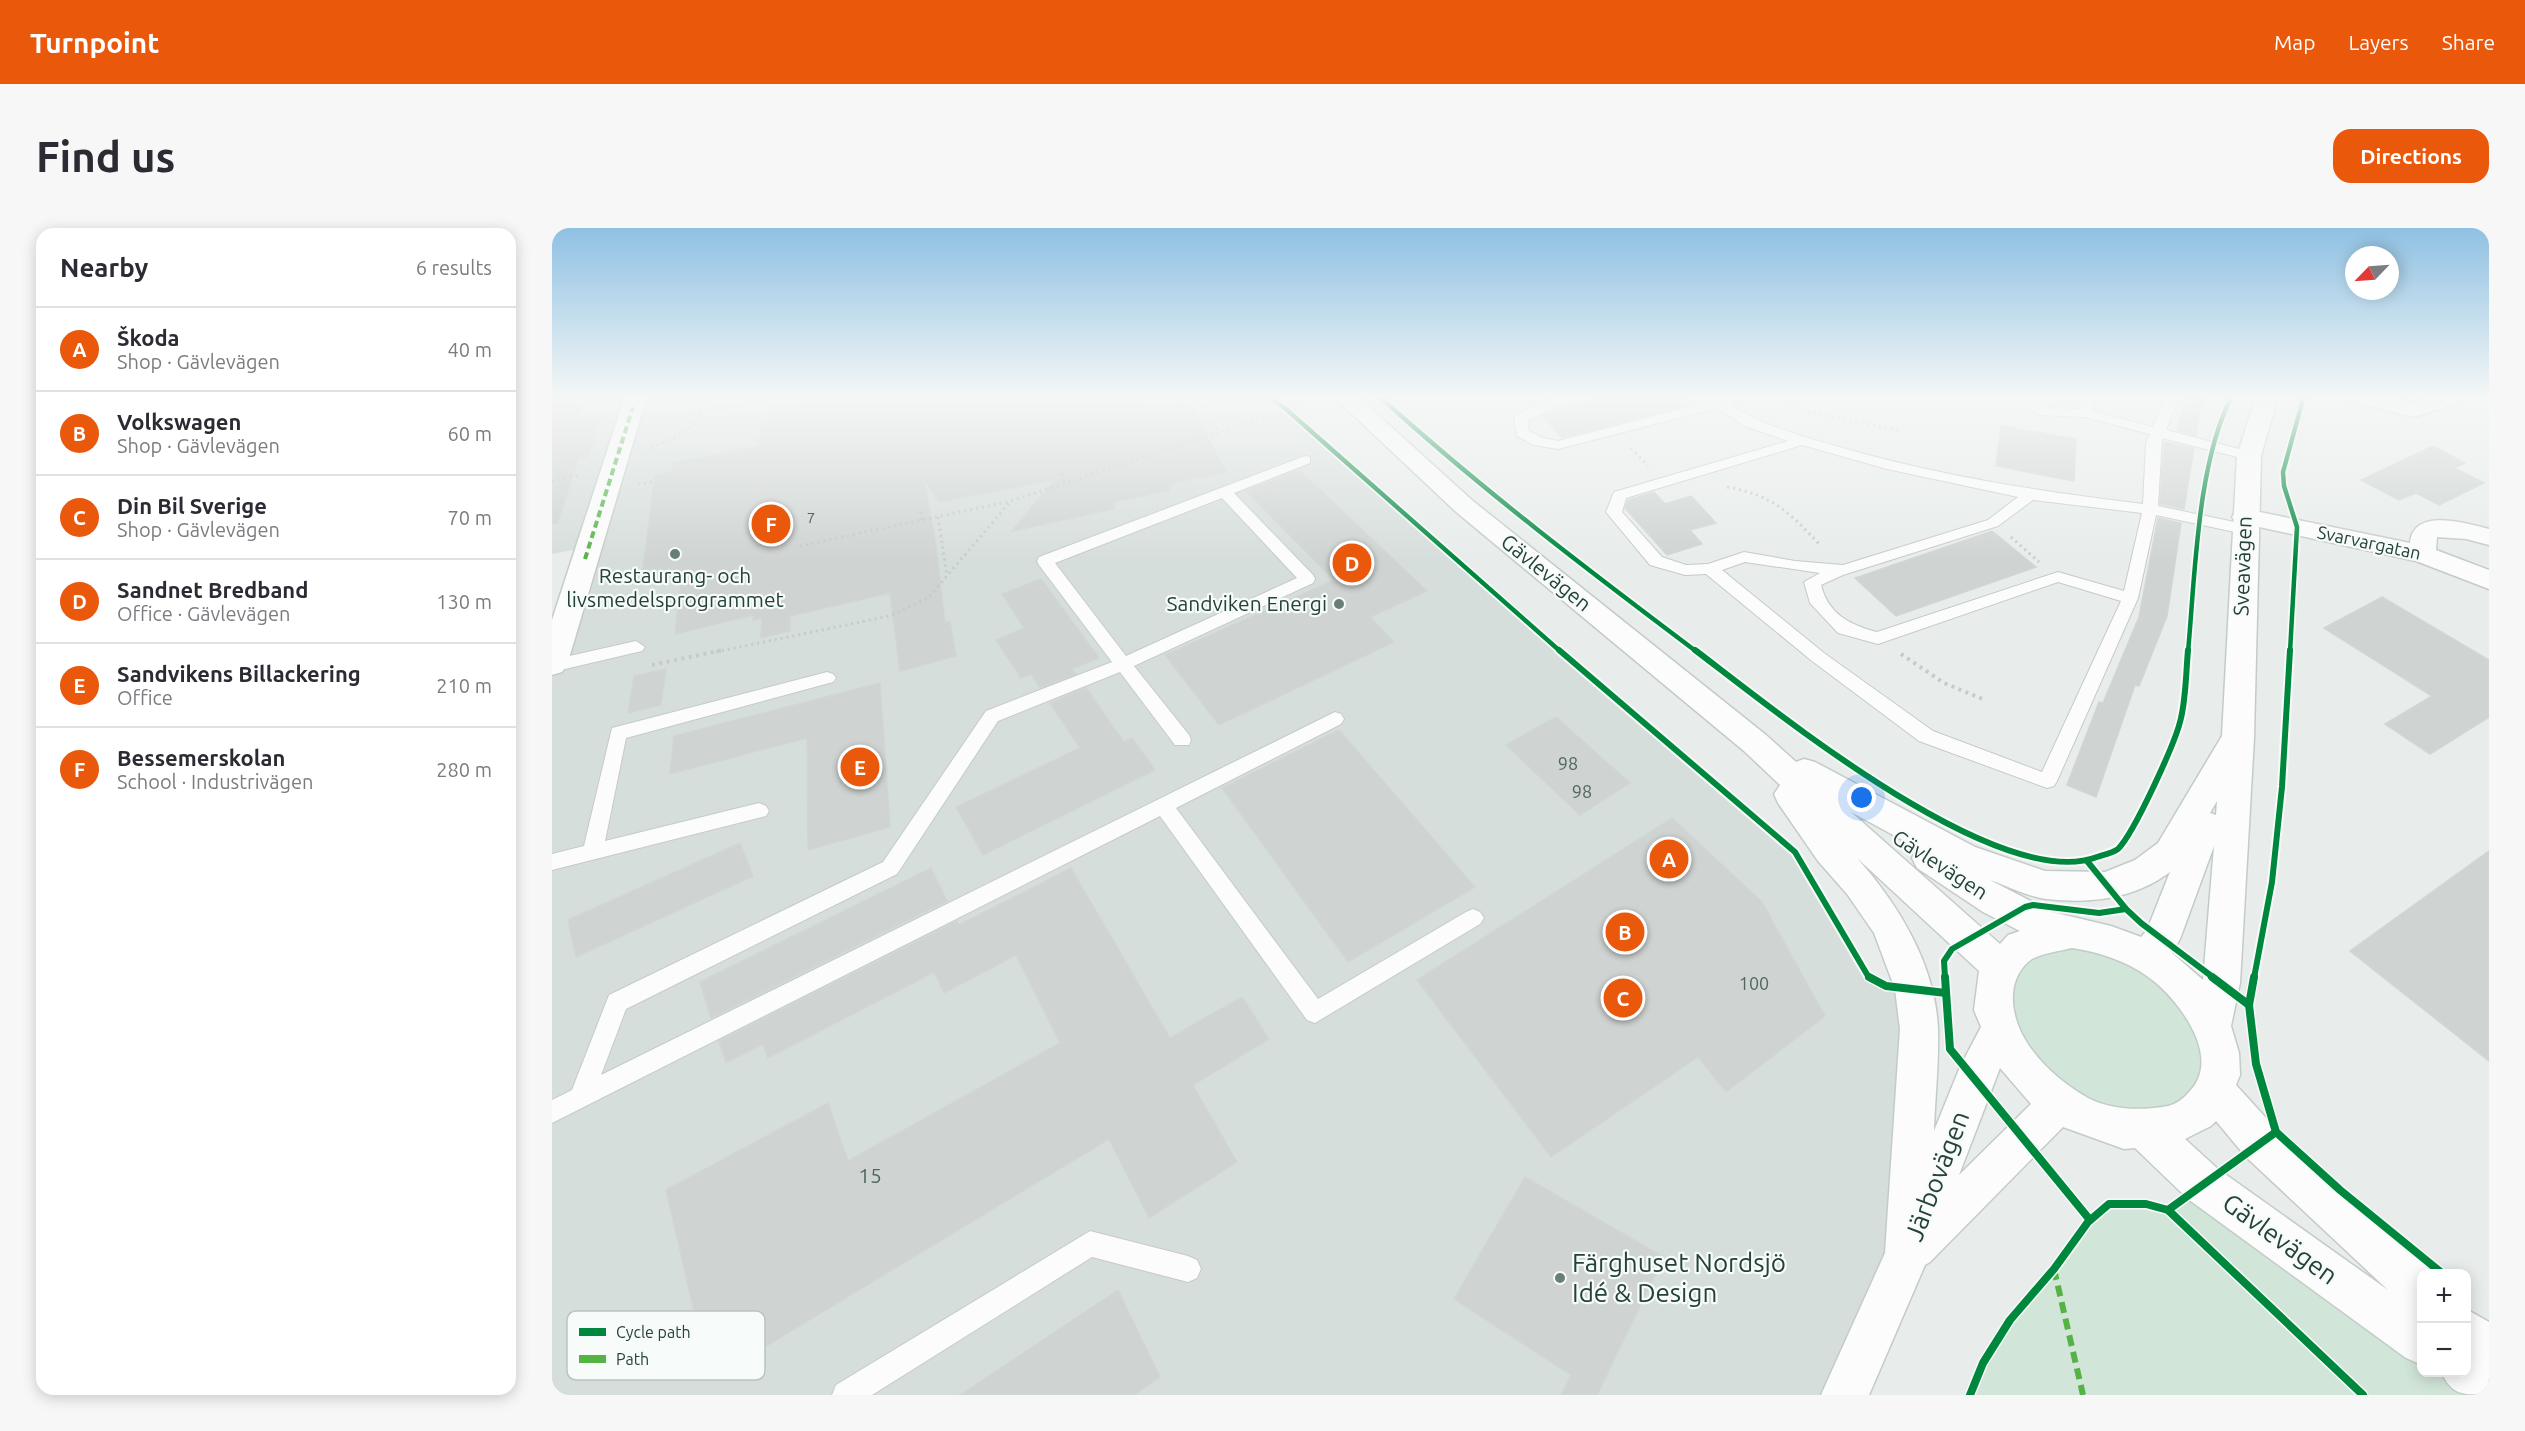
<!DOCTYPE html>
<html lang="en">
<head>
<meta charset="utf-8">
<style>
	body { margin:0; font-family:Ubuntu,sans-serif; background:#f7f7f7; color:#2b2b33 }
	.controls { position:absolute; right:18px; bottom:18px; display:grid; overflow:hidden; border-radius:12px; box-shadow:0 3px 15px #0003 }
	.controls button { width:54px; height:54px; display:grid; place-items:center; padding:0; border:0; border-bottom:2px solid #e1e1e2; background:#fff; color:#2b2b33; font:30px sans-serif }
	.compass { position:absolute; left:1793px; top:18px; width:54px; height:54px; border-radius:50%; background:#fff; box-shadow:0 3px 15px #0003; rotate:245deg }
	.you { position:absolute; left:1310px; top:570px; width:21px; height:21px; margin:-15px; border:4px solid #fff; border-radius:50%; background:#1a73e8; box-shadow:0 0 0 9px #1a73e833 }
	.badge { display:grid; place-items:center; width:39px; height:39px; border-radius:50%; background:#ea580c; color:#fff; font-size:20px; font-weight:700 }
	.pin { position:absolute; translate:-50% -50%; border:3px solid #fff; box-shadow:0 2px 6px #0006 }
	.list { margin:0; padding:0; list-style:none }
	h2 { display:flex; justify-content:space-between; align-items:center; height:78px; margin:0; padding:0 24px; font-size:26px }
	h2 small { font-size:20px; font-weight:400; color:#7c7c81 }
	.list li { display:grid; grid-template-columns:39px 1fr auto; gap:18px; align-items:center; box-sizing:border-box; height:84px; padding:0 24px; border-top:2px solid #e1e1e2 }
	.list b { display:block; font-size:22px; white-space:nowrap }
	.list p { margin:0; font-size:20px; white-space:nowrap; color:#7c7c81 }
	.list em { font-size:20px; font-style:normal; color:#7c7c81 }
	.map { position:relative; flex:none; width:1937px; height:1167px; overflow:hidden; border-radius:18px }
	header { display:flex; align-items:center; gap:36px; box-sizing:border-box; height:84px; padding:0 30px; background:#ea580c; color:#fff }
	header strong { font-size:28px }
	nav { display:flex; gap:33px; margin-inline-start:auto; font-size:21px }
	.intro { display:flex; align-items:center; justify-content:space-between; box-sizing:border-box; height:144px; padding:0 36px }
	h1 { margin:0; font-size:42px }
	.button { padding:15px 27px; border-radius:18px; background:#ea580c; color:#fff; font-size:21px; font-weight:700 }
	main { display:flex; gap:36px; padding:0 36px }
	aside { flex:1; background:#fff; border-radius:18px; box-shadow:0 3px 15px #0003 }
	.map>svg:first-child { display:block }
	.built { fill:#d6dedb }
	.green { fill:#d1e6d8 }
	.building { fill:#cfd4d2; stroke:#d1d6d4; stroke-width:1.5 }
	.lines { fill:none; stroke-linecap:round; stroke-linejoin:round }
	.lane-casing { stroke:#c5cac8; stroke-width:2 }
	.street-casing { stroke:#c5cac8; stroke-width:3 }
	.secondary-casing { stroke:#c3cbc8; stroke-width:3 }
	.path-far1 { stroke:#c3ccca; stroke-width:3; stroke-dasharray:2 4; stroke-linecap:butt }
	.path { stroke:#c3ccca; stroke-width:4; stroke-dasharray:3 4.5; stroke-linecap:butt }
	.lane { fill:#fcfcfc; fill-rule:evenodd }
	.street { fill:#fcfcfc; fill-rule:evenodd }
	.secondary { fill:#fcfcfc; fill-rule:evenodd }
	.quiet-far1 { stroke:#55b346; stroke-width:4; stroke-dasharray:7 4; stroke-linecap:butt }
	.quiet { stroke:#55b346; stroke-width:6; stroke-dasharray:11 6; stroke-linecap:butt }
	.cycleway-far2-casing { stroke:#f7fbf9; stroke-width:8 }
	.cycleway-far1-casing { stroke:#f7fbf9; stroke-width:10 }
	.cycleway-casing { stroke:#f7fbf9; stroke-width:11 }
	.cycleway-far2 { stroke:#00873e; stroke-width:4.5 }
	.cycleway-far1 { stroke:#00873e; stroke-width:6 }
	.cycleway { stroke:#00873e; stroke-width:8 }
	.poi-dot { fill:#697e78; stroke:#f7fbf9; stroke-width:2 }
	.labels { text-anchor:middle; stroke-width:4.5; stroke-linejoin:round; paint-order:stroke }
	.far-number-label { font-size:15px; fill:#506761 }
	.far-street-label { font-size:18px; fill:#24423a; stroke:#f7fbf9 }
	.number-label { font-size:18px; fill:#506761 }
	.street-label { font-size:21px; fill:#24423a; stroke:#f7fbf9 }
	.poi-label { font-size:21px; fill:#24423a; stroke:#f7fbf9 }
	.near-number-label { font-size:21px; fill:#506761 }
	.near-street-label { font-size:26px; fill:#24423a; stroke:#f7fbf9 }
	.near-poi-label { font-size:26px; fill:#24423a; stroke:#f7fbf9; text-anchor:start }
	.key { fill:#f7fbf9; stroke:#b8c4c0; stroke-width:1.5 }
	.key-label { font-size:16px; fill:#24423a }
</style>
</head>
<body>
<header>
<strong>Turnpoint</strong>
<nav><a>Map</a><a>Layers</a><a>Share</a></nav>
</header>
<div class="intro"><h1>Find us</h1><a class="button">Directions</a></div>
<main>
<aside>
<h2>Nearby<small>6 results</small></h2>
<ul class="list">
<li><span class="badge">A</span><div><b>Škoda</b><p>Shop · Gävlevägen</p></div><em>40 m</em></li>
<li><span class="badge">B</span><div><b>Volkswagen</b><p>Shop · Gävlevägen</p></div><em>60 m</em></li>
<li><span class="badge">C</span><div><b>Din Bil Sverige</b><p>Shop · Gävlevägen</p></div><em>70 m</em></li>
<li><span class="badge">D</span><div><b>Sandnet Bredband</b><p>Office · Gävlevägen</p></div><em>130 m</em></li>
<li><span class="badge">E</span><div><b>Sandvikens Billackering</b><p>Office</p></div><em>210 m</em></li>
<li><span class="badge">F</span><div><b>Bessemerskolan</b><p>School · Industrivägen</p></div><em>280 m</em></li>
</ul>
</aside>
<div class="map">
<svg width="1937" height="1167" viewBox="0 0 1937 1167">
	<rect width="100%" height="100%" fill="#e8edeb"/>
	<!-- built -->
	<polygon class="built" points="0,168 715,168 735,182 916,344 1243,624 1316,748 1334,758 1362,761 1355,1027 1293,1167 0,1167 0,437 36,319 0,326"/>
	<!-- green -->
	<g class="green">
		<polygon points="1483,711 1595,728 1669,828 1620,897 1485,857 1448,738"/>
		<polygon points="1651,956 1869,1114 1870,1144 1912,1145 1937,1163 1937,1167 1418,1167 1431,1135 1538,992 1557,976 1594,976 1617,982"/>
	</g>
	<!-- building -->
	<g class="building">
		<polygon points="0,168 33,168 24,192 49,188 36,229 27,230 5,296 0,295"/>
		<polygon points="278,168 593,168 598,180 636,172 674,244 616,256 618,262 561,274 562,281 460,303 502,252 387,274 372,251 384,318 393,395 398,393 404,428 348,443 338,365 238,388 238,403 209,410 210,390 201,392 202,387 123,406 130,346 89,356 103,248 120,244 121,235 207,218 209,193 217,191 218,179"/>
		<polygon points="1047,168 1135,168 1136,177 1010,210 991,188"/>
		<polygon points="1637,168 1651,168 1644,208 1624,202"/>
		<polygon points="1449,198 1524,211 1522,253 1444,238"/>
		<polygon points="1612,214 1642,220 1632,281 1608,276"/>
		<polygon points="1881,218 1913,235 1902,240 1932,255 1887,277 1864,265 1847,272 1809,252"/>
		<polygon points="747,242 875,363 818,389 842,414 667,497 613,427 782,352 694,263"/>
		<polygon points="1102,264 1113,276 1139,268 1164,295 1138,302 1150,316 1115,327 1073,280 1076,272"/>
		<polygon points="1606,290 1629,295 1615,388 1587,458 1583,457 1544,569 1515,557 1547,474 1551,475 1587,389"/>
		<polygon points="1440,303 1484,339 1344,388 1303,350"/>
		<polygon points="489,351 547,430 520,441 524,446 488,460 479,446 469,450 444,412 472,400 450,366"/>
		<polygon points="1830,369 1937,432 1937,489 1878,526 1833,496 1880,468 1772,400"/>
		<polygon points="114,441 109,477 76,485 82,448"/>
		<polygon points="328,455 338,599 256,622 255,510 118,546 122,508"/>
		<polygon points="534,460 572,514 580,510 603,542 431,627 404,579 528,520 498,475"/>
		<polygon points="1004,489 1078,555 1028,587 954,517"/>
		<polygon points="787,502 923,659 796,734 670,560"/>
		<polygon points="1120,590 1210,674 1273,788 1174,864 1146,829 999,929 865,752"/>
		<polygon points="188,615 201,648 24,729 16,692"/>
		<polygon points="1937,623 1937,833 1798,723"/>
		<polygon points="379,640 395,673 159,790 148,754"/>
		<polygon points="519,640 618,810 690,769 717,811 641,857 685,934 597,990 557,911 158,1152 114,962 276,875 296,933 508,815 464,727 392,765 382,744 216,830 211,816 174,835 167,813 405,693 407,697"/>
		<polygon points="973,949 1112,1029 1045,1167 1009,1167 1019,1147 902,1071"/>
		<polygon points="566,1062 608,1149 582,1167 408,1167"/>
	</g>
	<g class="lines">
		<defs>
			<g id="lane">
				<path d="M1015,168H1040L1038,171L1006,178L976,192L977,203L991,210L1006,213L1156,174L1148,168H1164L1169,171L1203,168L1178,177C1215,200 1256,210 1298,222C1394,249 1492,264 1591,276L1594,215L1598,206L1533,189L1487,187L1461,168H1477L1495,180L1527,181L1531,169L1555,168L1542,174L1540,183L1601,199L1614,168H1628L1614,202L1702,225L1704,228L1697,232L1610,210L1606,278L1692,296L1700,301L1692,306L1604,287L1586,370L1505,553L1502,558L1495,560L1367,513L1260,433L1154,346L1133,347L1098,337L1054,284L1062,264L1236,213L1193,198L1165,180L1006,221L982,217L965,208L962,190L964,187L997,172ZM1250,217L1335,241L1466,269L1436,292L1291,337L1243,333L1192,324L1156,336L1134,337L1110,329L1070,284L1074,270ZM1481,272L1590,285L1572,363L1506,344L1325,404C1298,397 1276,386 1269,357L1291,347L1446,298ZM1193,334L1268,345L1252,354L1258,375L1286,405L1326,416L1506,354L1569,373L1490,544L1381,503L1272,425L1170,342Z"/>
				<path d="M753,228L758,229V235L682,265L761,347L763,351L761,355L582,438L637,507L639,512L637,517H623L568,444L446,493L345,646L74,781L49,847L783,484L789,486L792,491L789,496L624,580L766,771L914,684L921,681L928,684L932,690L928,696L763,795L755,792L608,588L0,895V872L20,862L57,767L331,634L434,483L560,434L487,337L485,333L487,329ZM670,270L745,350L574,428L503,335Z"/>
				<polygon points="84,413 93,419 90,423 0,444 0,432"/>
				<polygon points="275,444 281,446 284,450 281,454 74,510 53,613 207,575 214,578 217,583 214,588 0,642 0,626 32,618 60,500"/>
				<polygon points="538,1003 636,1028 645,1032 649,1041 645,1050 636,1054 540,1029 320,1167 280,1167 284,1157"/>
			</g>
			<g id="street">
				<polygon points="73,168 95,168 15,437 10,444 0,447 0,392"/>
				<polygon points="1794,168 1833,168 1861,175 1881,168 1915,168 1912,173 1862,189 1797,173"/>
				<path d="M1693,281L1858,315C1861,279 1914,295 1937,301V317L1914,311L1885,309L1884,322L1937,342V361L1864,333L1684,294L1680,289L1684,284Z"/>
			</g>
			<g id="secondary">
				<path d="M781,168H805L921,273L1214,507L1244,534L1252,531L1263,534L1423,619L1493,643L1553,644L1583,632L1606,615L1670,508L1685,228L1704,168H1726L1709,228L1702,510L1688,755L1679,798L1687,825L1688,847L1684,857L1724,901L1884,1046H1870V1137L1854,1130L1636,971L1583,920L1572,921L1511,899L1378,1034L1373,1037L1317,1167H1269L1333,1025L1348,801L1343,761L1322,705L1295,666L1266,633L1226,575L1222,566L1228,557L1192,523L903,283ZM1665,573L1664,587L1658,585ZM1299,584L1365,620L1360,630L1365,640L1431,684L1468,703L1456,707L1448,716ZM1662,618L1651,752L1620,725L1628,711ZM1305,630L1427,743L1422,782L1429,799L1408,839L1382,903C1383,869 1387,835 1386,802C1384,738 1347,677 1305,630ZM1618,644L1595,702L1589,709L1559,698L1500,684L1438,652C1456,658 1476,669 1495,671C1538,676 1582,671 1618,644ZM1520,720C1551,725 1578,734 1603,754C1630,777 1669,830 1638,863C1632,870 1625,876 1616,878C1590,883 1559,882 1536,870C1499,849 1458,810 1461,765C1462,752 1469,738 1480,731C1491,725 1508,723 1520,720ZM1448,840L1479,876L1407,947ZM1664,893L1694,929L1836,1062L1666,941L1633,911L1659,898Z"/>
				<path d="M1914,1081L1937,1094V1167C1910,1167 1900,1167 1889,1144H1914Z"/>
			</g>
		</defs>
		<!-- lane casing -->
		<use href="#lane" class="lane-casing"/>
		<!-- street casing -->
		<use href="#street" class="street-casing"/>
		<!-- secondary casing -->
		<use href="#secondary" class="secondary-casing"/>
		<!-- path-far1 -->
		<g class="path-far1">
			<polyline points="646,168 667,205"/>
			<polyline points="1225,168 1242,181 1350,203"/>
			<polyline points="603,173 633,168"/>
			<polyline points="732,180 765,169"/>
			<polyline points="410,182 422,168"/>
			<polyline points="106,190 239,168"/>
			<polyline points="0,194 50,186"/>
			<path d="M99,219C121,212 139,204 150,183"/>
			<polyline points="1079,220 1096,238"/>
			<polyline points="509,246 513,255"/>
			<polyline points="0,253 29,247"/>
			<polyline points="86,256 100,254"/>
			<path d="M1175,259C1221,267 1238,285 1269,318"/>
			<polyline points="369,284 369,293"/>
			<polyline points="386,289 395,348"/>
			<polyline points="1459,309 1487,334"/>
			<polyline points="248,318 459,273 735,182"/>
			<polyline points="164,424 337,388 376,370 459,273"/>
		</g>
		<!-- path -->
		<g class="path">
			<polyline points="1349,426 1392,455 1433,472"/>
			<polyline points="100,437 171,422"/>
		</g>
		<!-- lane -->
		<use href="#lane" class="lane"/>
		<!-- street -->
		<use href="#street" class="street"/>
		<!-- secondary -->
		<use href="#secondary" class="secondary"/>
		<!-- quiet-far1 -->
		<polyline class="quiet-far1" points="33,331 81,179"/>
		<!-- quiet -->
		<polyline class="quiet" points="1502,1041 1531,1167"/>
		<defs>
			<g id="cycleway-far2">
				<polyline points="715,168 735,182 1009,424"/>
				<path d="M827,168C928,260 1036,342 1145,424"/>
				<path d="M1636,424C1643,349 1645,234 1680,168"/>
				<polyline points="1738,424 1745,299 1732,258 1731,244 1752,168"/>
			</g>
			<g id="cycleway-far1">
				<polyline points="1007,422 1243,624 1316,748 1320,750"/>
				<path d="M1143,422C1221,481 1446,666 1545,629C1551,627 1561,625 1566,621C1582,605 1624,514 1629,490C1634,469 1634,444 1636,422"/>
				<polyline points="1535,633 1574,681 1589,695 1662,750"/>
				<polyline points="1393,750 1392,733 1400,721 1473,679 1481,677 1547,685 1574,681"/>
				<polyline points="1702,750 1720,654 1730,559 1738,422"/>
			</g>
			<g id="cycleway">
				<polyline points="1317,749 1334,758 1394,765"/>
				<polyline points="1393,749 1398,821 1538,992"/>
				<polyline points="1660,749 1697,777"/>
				<polyline points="1702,749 1697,777 1704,836 1724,904 1788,962 1891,1046"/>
				<polyline points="1616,982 1724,904"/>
				<polyline points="1418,1167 1431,1135 1458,1092 1502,1041 1536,994 1557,976 1594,976 1616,982 1811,1167"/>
			</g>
		</defs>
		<!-- cycleway-far2 casing -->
		<use href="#cycleway-far2" class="cycleway-far2-casing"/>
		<!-- cycleway-far1 casing -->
		<use href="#cycleway-far1" class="cycleway-far1-casing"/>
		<!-- cycleway casing -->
		<use href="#cycleway" class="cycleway-casing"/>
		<!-- cycleway-far2 -->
		<use href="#cycleway-far2" class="cycleway-far2"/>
		<!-- cycleway-far1 -->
		<use href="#cycleway-far1" class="cycleway-far1"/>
		<!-- cycleway -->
		<use href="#cycleway" class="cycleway"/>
	</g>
	<!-- sky -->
	<linearGradient id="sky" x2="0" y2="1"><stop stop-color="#8fc1e3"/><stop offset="0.51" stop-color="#f5f7f6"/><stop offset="1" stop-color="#f5f7f6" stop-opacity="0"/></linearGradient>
	<rect width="1937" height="331" fill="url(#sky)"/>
	<!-- markers -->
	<g class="poi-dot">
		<circle cx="123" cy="326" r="6"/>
		<circle cx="787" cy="376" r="6"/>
		<circle cx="1008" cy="1050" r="6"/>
	</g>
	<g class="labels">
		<!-- far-number labels -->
		<g class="far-number-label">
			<text x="259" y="295">7</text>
		</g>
		<!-- far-street labels -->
		<g class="far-street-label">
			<text transform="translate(1817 315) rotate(12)" y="6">Svarvargatan</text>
		</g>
		<!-- number labels -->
		<g class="number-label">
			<text x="1016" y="542">98</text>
			<text x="1030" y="570">98</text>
			<text x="1202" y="762">100</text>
		</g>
		<!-- street labels -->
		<g class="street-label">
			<text transform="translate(1691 338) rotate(-88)" y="7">Sveavägen</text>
			<text transform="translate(994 345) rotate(39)" y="7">Gävlevägen</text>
			<text transform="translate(1388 637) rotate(33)" y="7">Gävlevägen</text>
		</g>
		<!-- poi labels -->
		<g class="poi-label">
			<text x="123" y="355">Restaurang- och<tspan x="123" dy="24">livsmedelsprogrammet</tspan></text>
			<text x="775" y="383" text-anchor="end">Sandviken Energi</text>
		</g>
		<!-- near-number labels -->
		<g class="near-number-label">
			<text x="318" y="955">15</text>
		</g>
		<!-- near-street labels -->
		<g class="near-street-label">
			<text transform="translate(1385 948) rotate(-69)" y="9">Järbovägen</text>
			<text transform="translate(1728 1011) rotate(36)" y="9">Gävlevägen</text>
		</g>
		<!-- near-poi labels -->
		<g class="near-poi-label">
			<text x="1020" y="1044">Färghuset Nordsjö<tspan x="1020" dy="30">Idé &amp; Design</tspan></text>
		</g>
	</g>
	<!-- legend -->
	<rect x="15" y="1083" width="198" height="69" rx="9" class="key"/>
	<rect x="27" y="1100" width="27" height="8" fill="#00873e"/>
	<rect x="27" y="1127" width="27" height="8" fill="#55b346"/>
	<g class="key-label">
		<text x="64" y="1110">Cycle path</text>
		<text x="64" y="1137">Path</text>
	</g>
</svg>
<div class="controls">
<button>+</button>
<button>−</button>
</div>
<svg class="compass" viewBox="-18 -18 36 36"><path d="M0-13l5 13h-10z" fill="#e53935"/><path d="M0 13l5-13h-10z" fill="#7c7c81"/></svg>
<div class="you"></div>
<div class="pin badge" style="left:1117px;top:631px">A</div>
<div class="pin badge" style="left:1073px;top:704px">B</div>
<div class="pin badge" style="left:1071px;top:770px">C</div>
<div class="pin badge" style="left:800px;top:335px">D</div>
<div class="pin badge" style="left:308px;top:539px">E</div>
<div class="pin badge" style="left:219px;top:296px">F</div>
</div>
</main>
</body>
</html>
